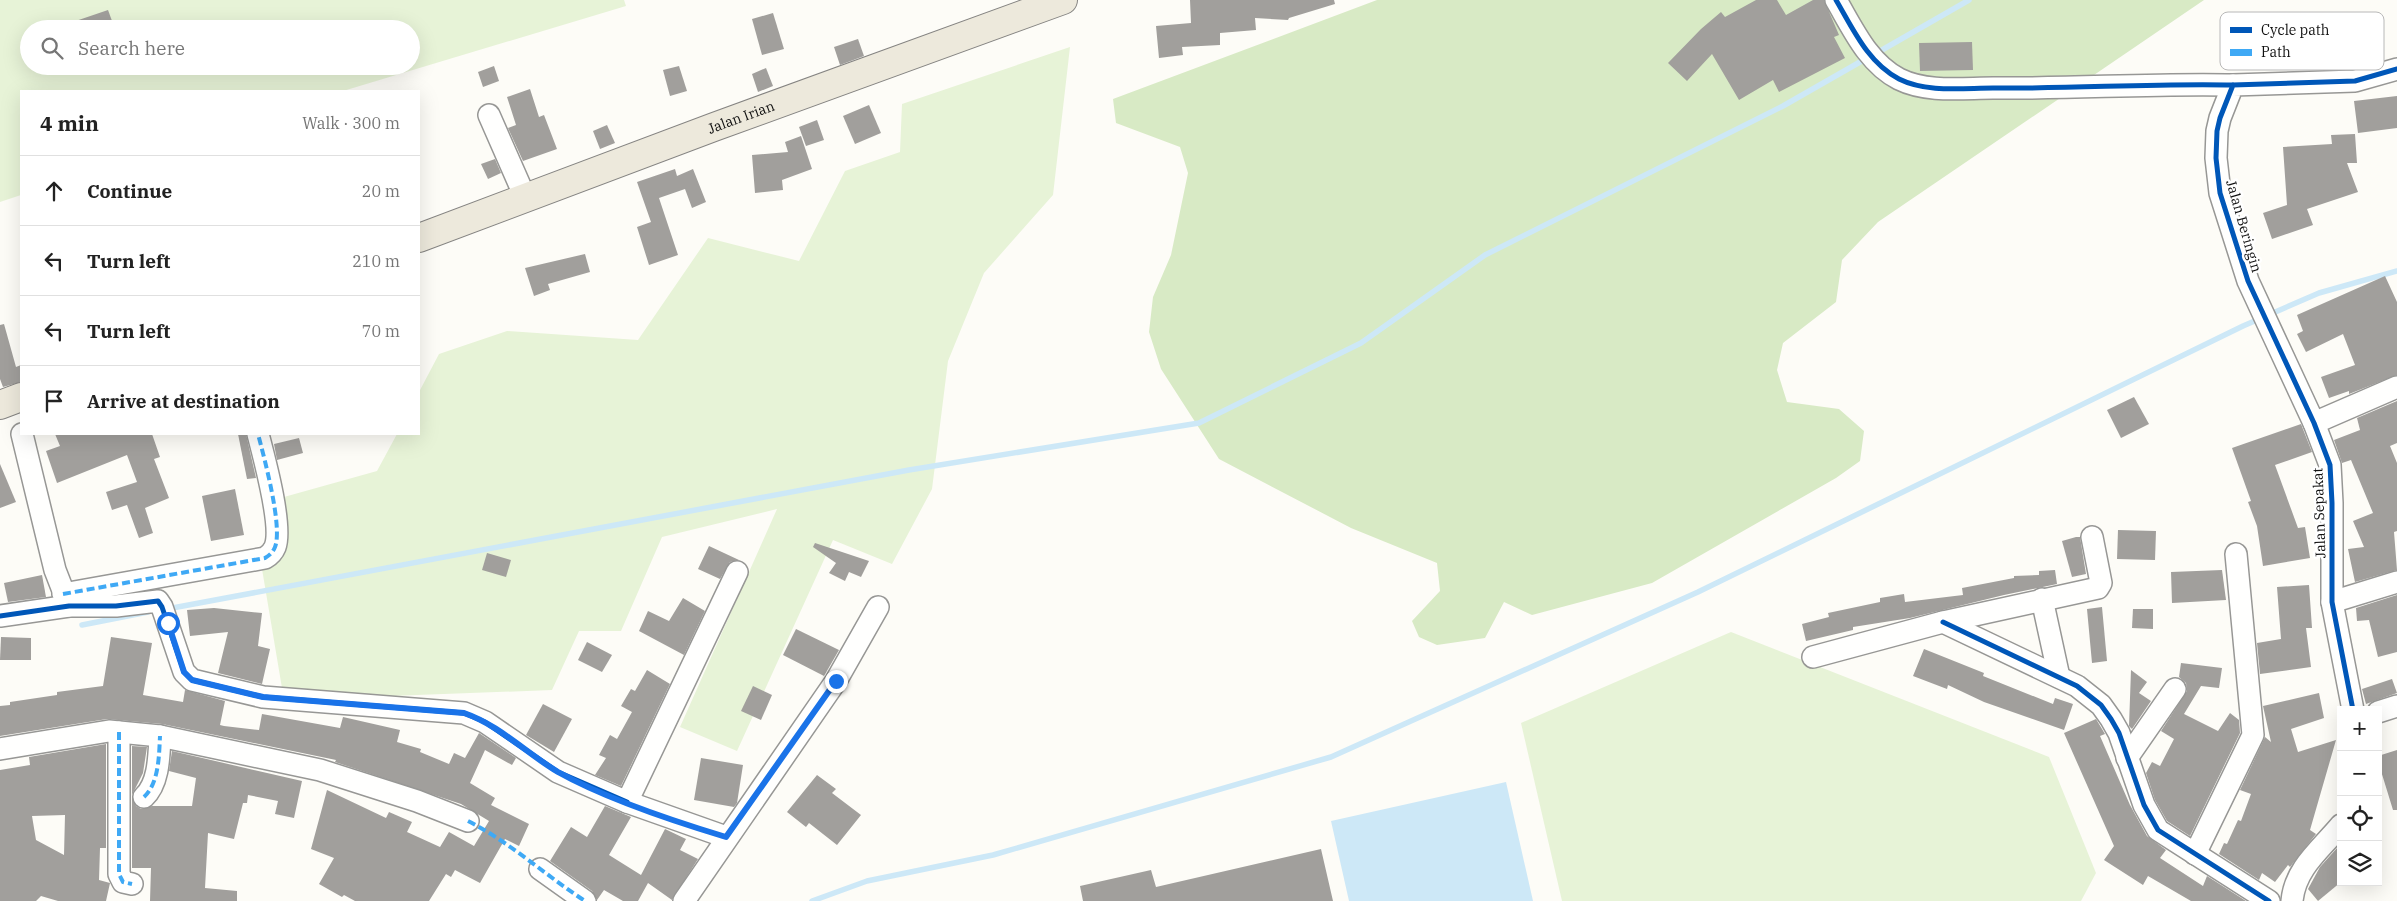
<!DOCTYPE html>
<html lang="en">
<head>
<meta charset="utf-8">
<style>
	body { margin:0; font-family:"IBM Plex Serif",serif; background:#f6f6f6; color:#222 }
	.controls { position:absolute; right:15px; bottom:15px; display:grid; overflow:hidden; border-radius:0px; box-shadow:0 5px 20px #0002 }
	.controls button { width:45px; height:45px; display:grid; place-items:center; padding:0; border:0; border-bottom:1px solid #e0e0e0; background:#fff; color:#222; font:25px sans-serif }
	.stop { position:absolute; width:15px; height:15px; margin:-11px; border:4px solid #1a73e8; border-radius:50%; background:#fff }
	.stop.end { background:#1a73e8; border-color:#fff; box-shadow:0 1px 5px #0008 }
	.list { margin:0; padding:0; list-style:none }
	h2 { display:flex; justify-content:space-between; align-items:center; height:65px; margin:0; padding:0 20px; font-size:21px }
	h2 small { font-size:16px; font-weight:400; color:#767676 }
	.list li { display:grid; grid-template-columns:32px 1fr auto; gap:15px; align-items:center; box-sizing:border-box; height:70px; padding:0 20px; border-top:1px solid #e0e0e0 }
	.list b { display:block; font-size:19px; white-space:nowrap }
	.list em { font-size:16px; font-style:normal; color:#767676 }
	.icon { flex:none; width:28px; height:28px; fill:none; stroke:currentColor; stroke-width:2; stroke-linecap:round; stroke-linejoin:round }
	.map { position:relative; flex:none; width:2397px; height:901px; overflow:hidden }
	.search { position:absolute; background:#fff; box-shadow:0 5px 20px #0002; left:20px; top:20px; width:400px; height:55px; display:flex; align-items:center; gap:12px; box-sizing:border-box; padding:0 18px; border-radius:28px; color:#767676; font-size:19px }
	.panel { position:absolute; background:#fff; box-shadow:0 5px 20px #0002; left:20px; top:90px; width:400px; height:345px; border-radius:0px }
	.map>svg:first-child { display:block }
	.green { fill:#e7f3d7; fill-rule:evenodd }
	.forest { fill:#d8eac5 }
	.water { fill:#cde8f7 }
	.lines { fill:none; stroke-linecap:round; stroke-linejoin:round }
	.stream { stroke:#cde8f7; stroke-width:5.5 }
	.building { fill:#a19f9c; fill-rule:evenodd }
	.minor-casing { stroke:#979795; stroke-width:24 }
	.major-casing { stroke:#858482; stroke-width:30 }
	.minor { stroke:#fffffe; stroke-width:21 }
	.major { stroke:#ede9dc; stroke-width:28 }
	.quiet { stroke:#3fa9f5; stroke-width:4; stroke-dasharray:8 4; stroke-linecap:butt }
	.cycleway-casing { stroke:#fff; stroke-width:8 }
	.cycleway { stroke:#0057b8; stroke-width:5 }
	.route { stroke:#1a73e8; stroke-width:6 }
	.labels { text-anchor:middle; stroke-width:5; stroke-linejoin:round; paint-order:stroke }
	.street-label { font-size:14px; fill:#111; stroke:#fff }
	.key { fill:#fff; stroke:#b8b8b8; stroke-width:1 }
	.key-label { font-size:14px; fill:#111 }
</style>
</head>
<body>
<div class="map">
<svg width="2397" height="901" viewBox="0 0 2397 901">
	<rect width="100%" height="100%" fill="#fdfcf7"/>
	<!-- green -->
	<g class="green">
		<path d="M0,0H624L626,6L343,91H21V195L0,202ZM29,29H411V66H29Z"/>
		<polygon points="1070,47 1053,195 984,273 948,361 932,489 892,564 833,540 737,751 680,727 777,509 662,537 621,631 579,631 552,690 284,700 262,569 284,497 377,471 397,434 419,434 419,392 439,354 507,331 638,340 708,238 799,261 845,171 900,152 902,104"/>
		<polygon points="1731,632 2049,757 2096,873 2081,901 1562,901 1521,723"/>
	</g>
	<!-- forest -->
	<polygon class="forest" points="1377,0 2204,0 1878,222 1842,260 1836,302 1783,343 1777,370 1787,402 1839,409 1864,431 1860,461 1836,478 1652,583 1532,615 1504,602 1485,638 1437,645 1419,637 1412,621 1440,591 1437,563 1351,528 1219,459 1161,369 1149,332 1153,297 1171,255 1188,173 1180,147 1116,123 1113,99"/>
	<!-- water -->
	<polygon class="water" points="1506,782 1533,901 1349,901 1331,821"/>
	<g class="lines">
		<!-- stream -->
		<g class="stream">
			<polyline points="1875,54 1969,0"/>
			<polyline points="167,609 909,470 1199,423 1361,343 1485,255 1783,106 1867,58"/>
			<polyline points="82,625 148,612"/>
			<polyline points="812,901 867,881 993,855 1331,757 1698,592 2243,326 2319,293 2397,271"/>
		</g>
	</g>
	<!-- building -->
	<g class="building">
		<polygon points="1190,0 1334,0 1335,4 1289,18 1288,20 1255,18 1256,30 1220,33 1220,45 1182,47 1183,55 1159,58 1156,26 1191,23"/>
		<polygon points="1756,0 1777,0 1786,15 1813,0 1824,0 1839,35 1834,37 1845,58 1779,92 1773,80 1739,100 1712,54 1687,81 1668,63 1701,29 1721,12 1725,17"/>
		<polygon points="108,10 115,29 61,29 61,26"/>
		<polygon points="773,13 784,49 762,55 752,19"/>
		<polygon points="858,39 864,56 840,65 834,47"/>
		<polygon points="1972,42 1973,70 1920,71 1919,43"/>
		<polygon points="494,66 499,81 483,87 478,72"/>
		<polygon points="679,66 687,91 670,96 663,70"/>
		<polygon points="766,68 773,86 758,92 752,74"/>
		<polygon points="530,89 539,117 544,115 557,149 523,161 508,128 516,125 507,97"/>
		<polygon points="2397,96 2397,128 2358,133 2354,101"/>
		<polygon points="869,105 881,133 855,144 843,116"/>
		<polygon points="817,120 824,140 806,146 799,127"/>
		<polygon points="607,125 615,143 600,149 593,131"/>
		<polygon points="2355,134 2357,163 2347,163 2358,192 2307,209 2313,225 2272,239 2263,213 2287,205 2283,147 2332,144 2331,135"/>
		<polygon points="801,136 812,169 782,180 783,190 755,193 752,155 788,152 785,142"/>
		<polygon points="495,159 501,173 488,179 481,164"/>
		<polygon points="675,169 677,176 693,169 706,202 692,208 685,189 659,198 678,255 649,265 637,227 651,222 637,182"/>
		<polygon points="585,254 590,272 548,284 550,290 534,296 525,268"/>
		<polygon points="2385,276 2397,302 2397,375 2349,394 2349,391 2329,398 2321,377 2355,365 2343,334 2306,352 2297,334 2303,331 2297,315"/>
		<polygon points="4,324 16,367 21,365 21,382 3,387 0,379 0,325"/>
		<polygon points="2134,397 2149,424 2121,438 2107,410"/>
		<polygon points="2397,401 2397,443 2390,446 2397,463 2397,531 2394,532 2397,570 2355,582 2348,549 2364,547 2353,521 2373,513 2351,460 2342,463 2334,440 2360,430 2357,418"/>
		<polygon points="2301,424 2312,452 2275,465 2298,528 2305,527 2310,558 2263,566 2257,526 2248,502 2251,501 2232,448"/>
		<polygon points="55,434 152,434 160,457 154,459 169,498 145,508 153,533 139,538 127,505 112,510 106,492 137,482 127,455 57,483 46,451 60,446"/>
		<polygon points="238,434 246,434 256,478 247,479"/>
		<polygon points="299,438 303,453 277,460 274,444"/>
		<polygon points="0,464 16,502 0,508"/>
		<polygon points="235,489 244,535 211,541 202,496"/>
		<polygon points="2118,530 2156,531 2155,560 2117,559"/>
		<polygon points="2076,537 2080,537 2086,574 2072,577 2062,541"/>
		<polygon points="815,543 869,561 861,577 849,572 845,581 829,573 836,563 813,547"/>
		<polygon points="709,546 739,560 730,562 720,579 698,569"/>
		<polygon points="487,553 511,560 506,577 482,570"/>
		<polygon points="2055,570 2057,584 2004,595 1910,618 1853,627 1853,630 1806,641 1802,624 1829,617 1828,613 1880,602 1880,598 1904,594 1905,602 1963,595 1962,588 2014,578 2014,576 2039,575 2039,571"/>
		<polygon points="2222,570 2226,600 2172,603 2171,572"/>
		<polygon points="42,575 46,597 8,602 4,583"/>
		<polygon points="2309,585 2312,628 2306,628 2311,667 2260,674 2257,643 2281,639 2277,587"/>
		<polygon points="2397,595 2397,652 2378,657 2369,620 2357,621 2356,608"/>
		<polygon points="683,598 705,611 684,655 639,631 648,611 669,621"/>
		<polygon points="2102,607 2107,661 2092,663 2087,609"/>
		<polygon points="214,608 262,613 258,646 270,649 262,684 218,673 228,632 190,636 187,610"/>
		<polygon points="2133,609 2153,609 2153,629 2132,628"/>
		<polygon points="796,629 839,650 824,676 783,655"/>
		<polygon points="1,637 31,638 31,660 0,660"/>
		<polygon points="111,637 152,643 143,695 183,702 185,690 225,701 220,725 224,726 259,730 262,714 340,728 343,717 400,730 397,742 421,749 420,752 449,764 454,753 465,758 479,733 516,758 512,765 485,750 470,783 495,798 491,805 529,824 519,846 505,839 480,883 455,870 451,877 446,874 429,901 355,901 344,895 342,897 319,884 334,858 311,849 327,790 386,818 389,812 412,822 407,832 440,847 449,832 474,846 489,821 461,804 335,762 336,760 162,724 107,719 0,736 0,706 10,705 10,702 57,695 57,692 103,686"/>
		<polygon points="587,642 612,655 602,672 578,660"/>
		<polygon points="1924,649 1984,673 1983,676 2053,704 2055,698 2073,704 2064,730 1984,702 1948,685 1947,689 1913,676"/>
		<polygon points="2181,663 2222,668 2219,688 2201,686 2184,714 2218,731 2230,713 2239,720 2240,733 2190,836 2167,821 2155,800 2146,773 2152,762 2160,766 2174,739 2161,731 2187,691 2186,683 2179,677"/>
		<polygon points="647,670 670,684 621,786 595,775 606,758 599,755 610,735 617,739 632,712 621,706 631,689 635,691"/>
		<polygon points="2131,670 2147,682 2139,693 2151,701 2132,729 2129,726"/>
		<polygon points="2392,679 2397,693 2366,704 2362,689"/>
		<polygon points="753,686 772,695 761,720 741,711"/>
		<polygon points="2319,693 2324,718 2291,729 2298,752 2336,740 2310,830 2316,834 2290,867 2288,865 2275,882 2262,873 2259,880 2219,854 2224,843 2227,844 2238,820 2241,821 2251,794 2240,790 2265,737 2271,742 2263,706"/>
		<polygon points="543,704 572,719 554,752 526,735"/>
		<polygon points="2096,719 2105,734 2100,736 2130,805 2147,836 2166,850 2160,858 2203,886 2207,876 2246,901 2191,901 2148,876 2143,885 2104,860 2114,846 2064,733"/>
		<path d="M106,744V848H100L99,880L110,883L106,901H58L41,896L36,901H0V770L30,765L29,757ZM65,815L64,855L36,840L32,816Z"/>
		<polygon points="132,746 147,747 143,773 132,795 136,806 141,809 152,806 192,806 196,778 169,771 172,751 302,781 294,818 275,814 278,801 248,795 247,803 243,803 234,839 208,833 205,888 237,891 237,901 150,901 151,868 132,868"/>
		<polygon points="2397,750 2397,810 2393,810 2381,771 2378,772 2378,756"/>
		<polygon points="701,758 743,765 737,803 734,807 694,800"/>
		<polygon points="817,775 836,789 832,793 861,815 837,845 809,823 806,827 787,812"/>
		<polygon points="605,806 631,817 609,855 641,875 665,829 686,839 680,850 698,859 672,900 648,883 638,901 623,901 604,890 597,900 592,891 550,861 571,827 587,837"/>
		<polygon points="2338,847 2341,851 2341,882 2318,901 2308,889 2320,867"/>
		<polygon points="1321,849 1333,901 1083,901 1080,886 1151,870 1156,887"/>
	</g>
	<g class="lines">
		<defs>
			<g id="minor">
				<path d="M1836,0C1853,29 1868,63 1899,79C1927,93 1963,88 1993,88C2073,89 2153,83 2233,85"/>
				<polyline points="489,115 525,197"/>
				<polyline points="2314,423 2397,387"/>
				<polyline points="22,434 55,570 69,606"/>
				<path d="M63,594L265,558C270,555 273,552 275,547C283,527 264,457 258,434"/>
				<polyline points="2042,599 2059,677"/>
				<polyline points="2332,602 2397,582"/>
				<polyline points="0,616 69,606 116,606 158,601 162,607 184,672 192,680 263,697 464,713 485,722 558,772 627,802"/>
				<polyline points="1943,622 2077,686 2101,705 2111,719 2119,733 2144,805 2158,830 2269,901"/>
				<polyline points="1813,657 1943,622 2098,588 2101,583 2092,537"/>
				<polyline points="2353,710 2332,602 2332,503 2330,465 2314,423 2248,281 2220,193 2216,158 2217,131 2220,118 2233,85 2355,81 2397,69"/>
				<polyline points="2378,712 2397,706"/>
				<polyline points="119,732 119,874 123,882 132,884"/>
				<polyline points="0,749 109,731 160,736 320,770 417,801 468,821"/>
				<polyline points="2127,758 2175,689"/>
				<path d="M144,797C159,783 159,756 160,736"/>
				<polyline points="726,837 627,802 737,572"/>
				<polyline points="2195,854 2253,735 2236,554"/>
				<polyline points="540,869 585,901"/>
				<polyline points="684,901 836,681 878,607"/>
				<path d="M2292,901C2295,868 2321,849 2341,825"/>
			</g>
			<g id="major">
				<path id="s1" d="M419,238L714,127L1063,0"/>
				<polyline points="0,405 21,397"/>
			</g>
		</defs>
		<!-- minor casing -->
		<use href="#minor" class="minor-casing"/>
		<!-- major casing -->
		<use href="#major" class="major-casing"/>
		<!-- minor -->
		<use href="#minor" class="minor"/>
		<!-- major -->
		<use href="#major" class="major"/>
		<!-- quiet -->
		<g class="quiet">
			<path d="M63,594L265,558C270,555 273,552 275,547C283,527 264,457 258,434"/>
			<polyline points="119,732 119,874 123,882 132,884"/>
			<path d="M144,797C159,783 159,756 160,736"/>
			<path d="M468,821C511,843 545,875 585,901"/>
		</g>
		<defs>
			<g id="cycleway">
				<path d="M1836,0C1853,29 1868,63 1899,79C1927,93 1963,88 1993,88C2073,89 2153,83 2233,85"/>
				<polyline points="0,616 69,606 116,606 158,601 162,607 184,672 192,680 263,697 464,713 485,722 558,772 627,802"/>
				<polyline points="1943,622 2077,686 2101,705 2111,719 2119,733 2144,805 2158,830 2269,901"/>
				<polyline points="2353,710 2332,602 2332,503 2330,465 2314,423 2248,281 2220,193 2216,158 2217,131 2220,118 2233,85 2355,81 2397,69"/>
			</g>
		</defs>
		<!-- cycleway casing -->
		<use href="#cycleway" class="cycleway-casing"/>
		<!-- cycleway -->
		<use href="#cycleway" class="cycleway"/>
	</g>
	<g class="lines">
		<!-- route -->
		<path class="route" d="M168,623L184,672L192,680L263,697L464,713C499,725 526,753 558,772C606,799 673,821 726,837L836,681"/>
	</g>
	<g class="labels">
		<!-- street labels -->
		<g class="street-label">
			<text dy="5" stroke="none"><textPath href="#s1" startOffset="344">Jalan Irian</textPath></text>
			<text transform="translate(2244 226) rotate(74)" y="5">Jalan Beringin</text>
			<text transform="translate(2319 513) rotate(-92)" y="5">Jalan Sepakat</text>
		</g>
	</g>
	<!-- legend -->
	<rect x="2220" y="12" width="164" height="58" rx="8" class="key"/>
	<rect x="2230" y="27" width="22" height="6" fill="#0057b8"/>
	<rect x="2230" y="49" width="22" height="7" fill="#3fa9f5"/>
	<g class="key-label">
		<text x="2261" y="35">Cycle path</text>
		<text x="2261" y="57">Path</text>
	</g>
</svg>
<div class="controls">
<button>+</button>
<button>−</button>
<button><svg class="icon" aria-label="locate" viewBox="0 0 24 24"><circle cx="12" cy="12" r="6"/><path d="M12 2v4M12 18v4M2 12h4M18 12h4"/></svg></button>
<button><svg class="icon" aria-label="layers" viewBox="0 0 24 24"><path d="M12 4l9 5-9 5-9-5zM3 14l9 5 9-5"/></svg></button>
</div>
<div class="stop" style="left:168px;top:623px"></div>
<div class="stop end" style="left:836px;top:681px"></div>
<div class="search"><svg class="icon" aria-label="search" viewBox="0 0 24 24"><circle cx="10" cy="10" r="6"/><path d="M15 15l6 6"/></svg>Search here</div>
<section class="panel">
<h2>4 min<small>Walk · 300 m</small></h2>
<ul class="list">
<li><svg class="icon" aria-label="ahead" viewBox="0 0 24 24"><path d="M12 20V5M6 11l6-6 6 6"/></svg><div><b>Continue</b></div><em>20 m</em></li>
<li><svg class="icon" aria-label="left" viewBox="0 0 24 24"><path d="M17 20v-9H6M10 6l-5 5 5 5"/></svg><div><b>Turn left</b></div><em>210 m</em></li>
<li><svg class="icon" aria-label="left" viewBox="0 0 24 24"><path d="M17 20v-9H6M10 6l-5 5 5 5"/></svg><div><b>Turn left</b></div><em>70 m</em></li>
<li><svg class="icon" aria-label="arrive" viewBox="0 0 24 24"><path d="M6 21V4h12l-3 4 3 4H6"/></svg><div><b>Arrive at destination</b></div></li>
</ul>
</section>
</div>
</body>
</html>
